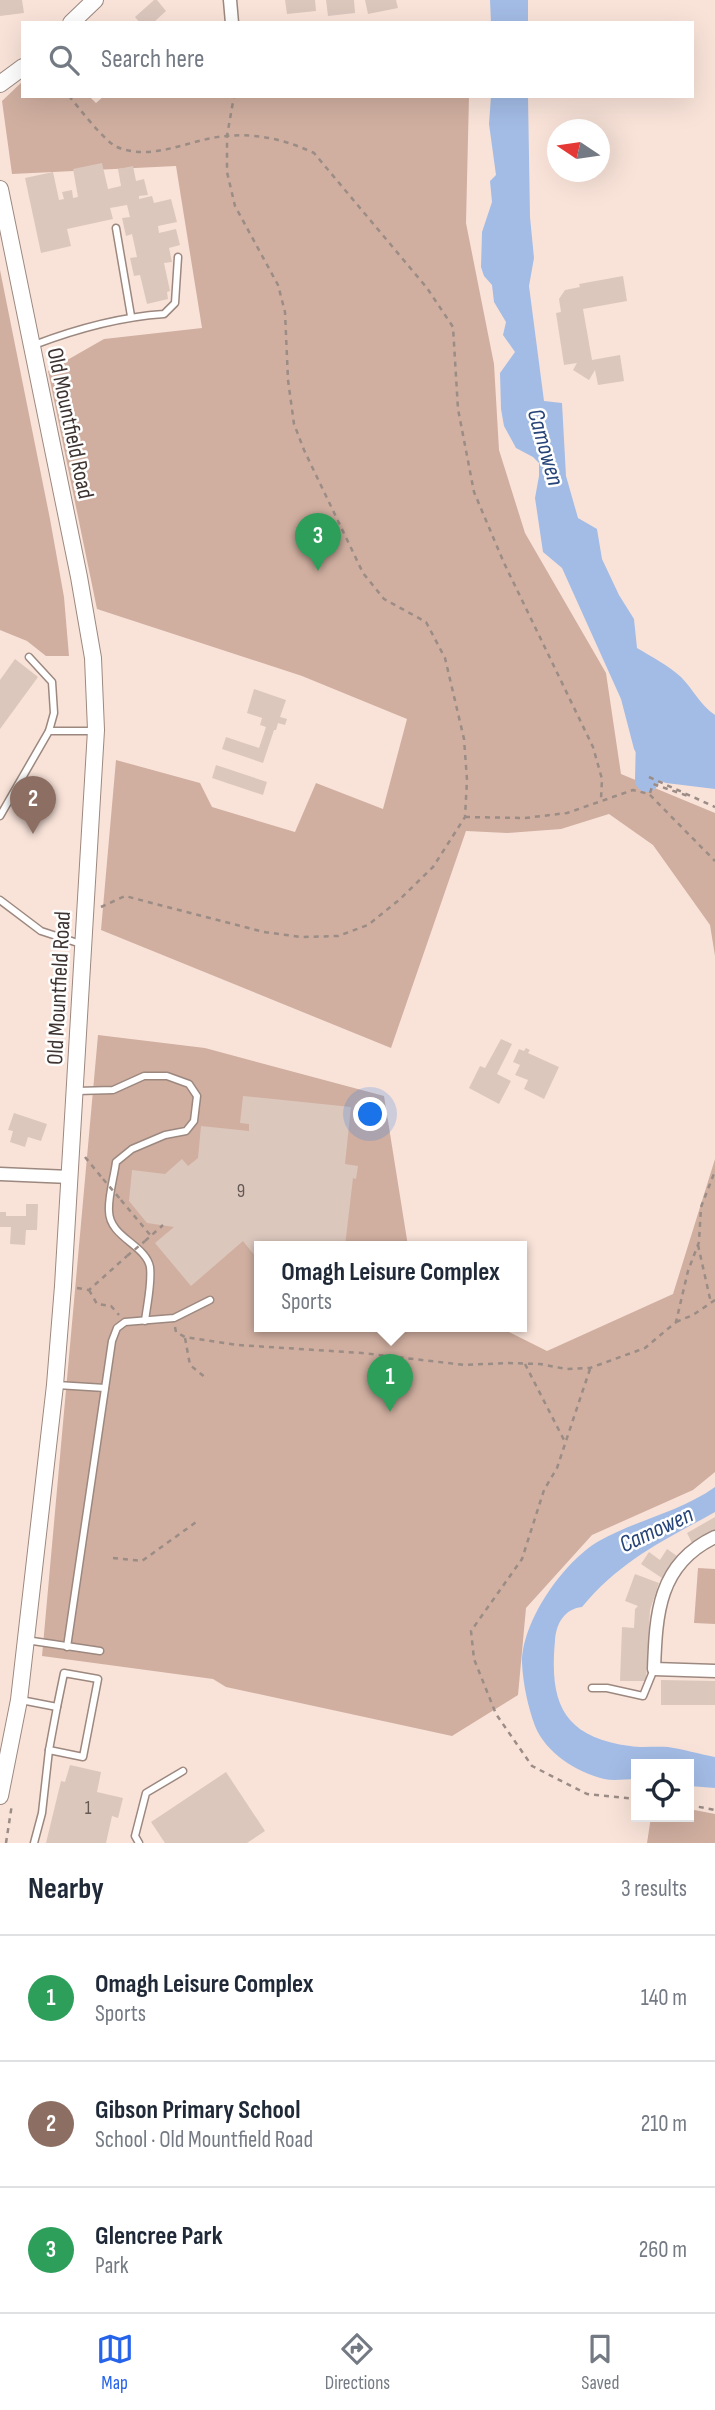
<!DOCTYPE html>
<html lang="en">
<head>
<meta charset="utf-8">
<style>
	body { margin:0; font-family:"Sofia Sans Condensed",sans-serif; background:#f2f2f3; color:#1f2937 }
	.controls { position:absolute; right:21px; bottom:21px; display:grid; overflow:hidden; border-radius:0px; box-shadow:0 7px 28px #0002 }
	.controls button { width:63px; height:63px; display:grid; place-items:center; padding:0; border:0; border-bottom:2px solid #e0e1e3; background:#fff; color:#1f2937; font:35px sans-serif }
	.compass { position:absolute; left:547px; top:119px; width:63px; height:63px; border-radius:50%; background:#fff; box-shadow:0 7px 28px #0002; rotate:283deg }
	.you { position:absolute; left:371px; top:1115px; width:24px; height:24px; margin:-18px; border:5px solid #fff; border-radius:50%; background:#1a73e8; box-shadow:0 0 0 10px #1a73e833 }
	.badge { display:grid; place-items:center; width:46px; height:46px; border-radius:50%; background:#2563eb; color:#fff; font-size:23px; font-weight:700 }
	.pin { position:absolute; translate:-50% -58px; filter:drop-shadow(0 2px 4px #0008) }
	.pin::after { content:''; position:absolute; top:37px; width:24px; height:21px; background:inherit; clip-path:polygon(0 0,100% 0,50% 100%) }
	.popup { position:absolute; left:254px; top:1241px; width:273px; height:91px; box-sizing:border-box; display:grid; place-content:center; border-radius:0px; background:#fff; filter:drop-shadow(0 2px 5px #0005); font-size:23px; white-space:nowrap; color:#747a83 }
	.popup b { font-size:26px; color:#1f2937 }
	.popup::after { content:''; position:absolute; left:50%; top:100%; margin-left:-14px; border:14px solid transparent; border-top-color:#fff }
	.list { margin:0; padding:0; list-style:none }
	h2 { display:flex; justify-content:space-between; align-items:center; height:91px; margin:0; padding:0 28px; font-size:30px }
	h2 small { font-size:23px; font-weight:400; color:#747a83 }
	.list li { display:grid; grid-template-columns:46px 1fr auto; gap:21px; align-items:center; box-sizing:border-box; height:126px; padding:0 28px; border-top:2px solid #e0e1e3 }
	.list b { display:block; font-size:26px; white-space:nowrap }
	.list p { margin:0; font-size:23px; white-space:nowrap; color:#747a83 }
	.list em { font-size:23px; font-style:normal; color:#747a83 }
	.icon { flex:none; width:38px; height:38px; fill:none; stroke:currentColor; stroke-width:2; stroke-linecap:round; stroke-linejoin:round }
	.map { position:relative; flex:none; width:715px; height:1843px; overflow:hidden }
	.search { position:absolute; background:#fff; box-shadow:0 7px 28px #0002; left:21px; right:21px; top:21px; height:77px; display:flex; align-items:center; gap:18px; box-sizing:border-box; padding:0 24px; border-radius:0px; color:#747a83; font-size:26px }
	.sheet { height:469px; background:#fff }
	nav { display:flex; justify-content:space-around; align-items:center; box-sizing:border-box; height:98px; border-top:2px solid #e0e1e3; background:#fff; font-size:19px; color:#747a83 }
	nav a { display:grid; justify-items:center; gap:4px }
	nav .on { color:#2563eb }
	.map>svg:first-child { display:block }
	.green { fill:#d0afa0 }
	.water { fill:#a3bce5 }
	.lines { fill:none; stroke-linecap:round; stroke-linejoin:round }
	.river { stroke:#a3bce5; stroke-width:24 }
	.building { fill:#dcc7bd }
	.service-casing { stroke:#9c887f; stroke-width:9 }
	.minor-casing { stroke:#9c887f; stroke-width:15 }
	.tertiary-casing { stroke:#9c887f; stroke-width:18 }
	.path { stroke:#9b8c85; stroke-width:2.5; stroke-dasharray:5 5; stroke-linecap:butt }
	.service { stroke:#fff; stroke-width:6 }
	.minor { stroke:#fff; stroke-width:12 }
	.tertiary { stroke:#fff; stroke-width:16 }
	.path-bridge { stroke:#9b8c85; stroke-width:2.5; stroke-dasharray:5 5; stroke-linecap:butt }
	.labels { text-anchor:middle; stroke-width:5; stroke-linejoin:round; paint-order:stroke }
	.number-label { font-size:19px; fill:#655954 }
	.street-label { font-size:23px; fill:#3d3431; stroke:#fff }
	.water-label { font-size:24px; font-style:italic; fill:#264477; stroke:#fff }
</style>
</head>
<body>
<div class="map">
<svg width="715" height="1843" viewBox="0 0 715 1843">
	<rect width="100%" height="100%" fill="#f9e3d9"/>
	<!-- green -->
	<g class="green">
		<polygon points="23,81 23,96 89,96 96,103 104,96 469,96 466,223 494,364 499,450 525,533 606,673 621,774 715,813 715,956 710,925 653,845 609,814 561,829 507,833 466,831 391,1048 101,930 116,760 200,783 212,807 295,832 316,783 383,809 407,719 302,676 97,609 48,371 104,339 202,328 176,166 12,174 2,101"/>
		<polygon points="0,270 50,519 64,597 69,656 46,656 27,641 0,630"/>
		<polygon points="98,1035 205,1048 384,1096 408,1246 259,1246 259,1326 497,1326 547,1351 673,1294 715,1159 715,1472 693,1490 592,1535 526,1608 518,1695 452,1736 226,1687 213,1679 42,1656"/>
		<polygon points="698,1568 715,1569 715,1624 694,1623"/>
		<polygon points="689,1809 715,1814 715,1843 647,1843 651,1817 689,1817"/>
	</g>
	<!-- water -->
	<g class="water">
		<polygon points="490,0 528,0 528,23 491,23"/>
		<path d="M491,96H528L530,217L534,258L529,286L544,401L562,403L566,476L578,518L597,529L602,559L619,595L634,619L637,648C652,657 668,665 681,677C693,689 700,705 715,715V789L666,783L651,778L634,749L621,699L562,568L543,552L535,498L539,476V463L533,457L516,448L504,426L501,409L500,373L515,352L503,335L506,322L494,302L492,285L484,276L481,267L482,232L492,202L490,181L496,175L489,124Z"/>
		<path d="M715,1487V1512C663,1541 621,1560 582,1607C564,1609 556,1624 555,1641C549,1704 564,1737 630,1746C642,1748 655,1746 668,1747C683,1749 699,1754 715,1757V1788L689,1786V1764H636V1779C626,1779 614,1781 604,1779C576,1772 546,1753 535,1726C528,1707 523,1684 522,1663C522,1621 563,1562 599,1541C636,1520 680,1512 715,1487Z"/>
	</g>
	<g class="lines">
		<!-- river -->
		<polyline class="river" points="647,780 648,737"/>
	</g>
	<!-- building -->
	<g class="building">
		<polygon points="0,0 22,0 24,13 0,16"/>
		<polygon points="154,0 157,0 166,11 153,23 140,23 135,17"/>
		<polygon points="285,0 315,0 316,11 287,14"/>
		<polygon points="326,0 354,0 355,13 328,16"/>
		<polygon points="365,0 396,0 398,8 368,14"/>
		<polygon points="102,163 108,189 121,186 118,169 133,166 136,181 144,179 148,195 139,196 139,199 152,196 154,203 171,199 177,222 158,226 159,233 176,229 180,245 169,248 172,262 164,263 170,291 167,292 168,299 147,304 140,275 134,276 130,258 137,257 132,234 126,236 122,218 130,217 127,205 110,208 113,219 67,229 71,246 41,253 25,178 53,172 59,200 64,199 62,192 72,190 73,198 78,197 73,169"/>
		<polygon points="623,276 627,301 583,309 592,360 620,355 624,381 598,385 595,370 589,380 573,370 577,363 564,365 556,313 561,312 559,299 565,290 580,287 579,284"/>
		<polygon points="15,659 38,677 0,729 0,680"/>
		<polygon points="254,689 286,700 280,717 287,719 285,725 278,723 276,730 274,730 263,763 222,749 226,737 259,748 266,727 260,725 262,718 247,713"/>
		<polygon points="216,765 267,782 263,795 212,778"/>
		<polygon points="501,1039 512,1044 497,1074 511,1081 499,1104 469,1088 480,1066 485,1068"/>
		<polygon points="526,1048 530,1050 528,1053 559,1067 544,1099 524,1089 528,1080 515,1075 520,1065 513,1062 519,1049 524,1051"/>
		<polygon points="243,1096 351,1107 345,1164 358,1166 356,1179 353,1178 345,1246 329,1244 328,1246 259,1246 259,1253 255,1256 243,1241 191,1286 155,1243 174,1227 147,1223 129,1201 132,1170 165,1174 182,1159 188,1166 198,1158 201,1126 249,1131 249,1124 240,1123"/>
		<polygon points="14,1113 47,1124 41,1141 28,1137 25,1147 10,1142 13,1131 8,1130"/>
		<polygon points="26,1204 38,1204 37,1230 26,1230 25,1245 10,1244 11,1227 0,1227 0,1212 6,1212 6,1216 26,1216"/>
		<polygon points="715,1517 715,1530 692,1543 687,1533"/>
		<polygon points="667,1549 677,1556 662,1578 641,1564 649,1552 660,1560"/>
		<polygon points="635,1574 659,1583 650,1610 646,1681 620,1681 622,1627 634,1628 635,1609 638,1606 625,1601"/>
		<polygon points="661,1680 715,1681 715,1705 661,1705"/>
		<polygon points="70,1765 101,1772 97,1792 123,1798 118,1818 112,1816 106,1843 46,1843 61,1781 65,1782"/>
		<polygon points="226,1772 265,1831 247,1843 165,1843 151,1822"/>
	</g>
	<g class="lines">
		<defs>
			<g id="service">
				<polyline points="116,228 131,316"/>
				<path d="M34,345C76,329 119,317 164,314L175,303L178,257"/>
				<polyline points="29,657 52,682 54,713 49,731"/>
				<polyline points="0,816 49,731 94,731"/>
				<polyline points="0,900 41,931 84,945"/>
				<path d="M77,1091L113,1090L144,1076H167L189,1084L197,1096L194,1121L186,1131L165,1135L132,1149L116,1162C114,1178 108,1196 109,1211C109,1237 146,1245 150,1267C152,1284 147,1304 145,1321"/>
				<polyline points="57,1385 105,1388"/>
				<polyline points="26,1640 100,1651"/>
				<polyline points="67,1647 112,1341 117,1328 125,1322 174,1318 210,1300"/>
				<polyline points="592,1688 607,1688 643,1696 654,1669"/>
				<polyline points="21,1700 57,1707 64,1673 98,1679 83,1757 49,1750 42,1813 34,1843"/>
				<polyline points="49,1750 57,1707"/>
				<polyline points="139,1843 135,1836 146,1793 183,1771"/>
			</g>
			<g id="minor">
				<polyline points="230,0 232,23"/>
				<polyline points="0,1174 70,1177"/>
				<path d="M715,1537C658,1564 656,1614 654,1669L715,1671"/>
			</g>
			<g id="tertiary">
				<polyline points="71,23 95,0"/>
				<polyline points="0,84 23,67"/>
				<polyline points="0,189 79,577 93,658 96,730 63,1286 55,1385 19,1700 0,1796"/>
			</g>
		</defs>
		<!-- service casing -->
		<use href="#service" class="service-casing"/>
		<!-- minor casing -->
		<use href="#minor" class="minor-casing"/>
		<!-- tertiary casing -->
		<use href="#tertiary" class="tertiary-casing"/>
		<!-- path -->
		<g class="path">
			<path d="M69,96C79,108 105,142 117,147C152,162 190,139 226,136C258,133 286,140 314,153L427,288L453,327L458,409L474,492L504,563L593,747L602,779L601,799"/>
			<polyline points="649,777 715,807"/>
			<polyline points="650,793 653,784 691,797"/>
			<polyline points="465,817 525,818 567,813 633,790 649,794 715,861"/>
			<polyline points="101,907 125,896 264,932 301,937 338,936 368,925 399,900 433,867 465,817 467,780 464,739 445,658 426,622 384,599 363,573 304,450 294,424 288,380 285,312 278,285 235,206 227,172 227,136 234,96"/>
			<polyline points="85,1157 103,1179"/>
			<polyline points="121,1200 151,1236"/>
			<polyline points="145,1241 163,1225"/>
			<polyline points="698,1245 711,1303"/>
			<polyline points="77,1288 89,1290 127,1256"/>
			<polyline points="89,1290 97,1304 111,1306 119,1315"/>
			<polyline points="676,1322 693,1315 715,1300"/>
			<polyline points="175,1327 176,1332 185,1337 238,1345 362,1353 465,1365 506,1363 540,1364 566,1369 590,1368 645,1348 676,1322 688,1271 699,1242 701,1207 715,1171"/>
			<polyline points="185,1338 190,1365 206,1378"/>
			<polyline points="525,1364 565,1442"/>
			<polyline points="590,1369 557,1468 544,1490 522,1559 471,1631 474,1659 496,1714 532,1766 587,1794 636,1799"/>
			<polyline points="113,1558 142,1561 199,1520"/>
			<polyline points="689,1805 715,1810"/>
			<polyline points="6,1843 12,1804"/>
		</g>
		<!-- service -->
		<use href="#service" class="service"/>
		<!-- minor -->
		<use href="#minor" class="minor"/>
		<!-- tertiary -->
		<use href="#tertiary" class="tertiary"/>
		<!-- path-bridge -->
		<g class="path-bridge">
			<polyline points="103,1179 121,1200"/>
			<polyline points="127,1256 145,1241"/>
		</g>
	</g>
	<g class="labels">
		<!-- number labels -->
		<g class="number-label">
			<text x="241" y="1197">9</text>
			<text x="88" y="1814">1</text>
		</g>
		<!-- street labels -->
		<g class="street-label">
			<text transform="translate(71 423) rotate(78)" y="8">Old Mountfield Road</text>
			<text transform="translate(58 988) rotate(-87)" y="8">Old Mountfield Road</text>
		</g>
		<!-- water labels -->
		<g class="water-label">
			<text transform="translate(546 447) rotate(74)" y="8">Camowen</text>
			<text transform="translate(656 1529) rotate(-25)" y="8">Camowen</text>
		</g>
	</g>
</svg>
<div class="controls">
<button><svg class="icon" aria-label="locate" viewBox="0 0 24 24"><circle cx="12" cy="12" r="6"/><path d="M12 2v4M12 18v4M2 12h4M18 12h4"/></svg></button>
</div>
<svg class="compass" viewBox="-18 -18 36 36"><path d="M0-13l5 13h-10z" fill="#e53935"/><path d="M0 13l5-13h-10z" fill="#747a83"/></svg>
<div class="you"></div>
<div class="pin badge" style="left:390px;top:1412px;background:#2e9e5b">1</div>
<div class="popup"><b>Omagh Leisure Complex</b>Sports</div>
<div class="pin badge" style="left:33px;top:834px;background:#8d6e63">2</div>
<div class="pin badge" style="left:318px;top:571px;background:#2e9e5b">3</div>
<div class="search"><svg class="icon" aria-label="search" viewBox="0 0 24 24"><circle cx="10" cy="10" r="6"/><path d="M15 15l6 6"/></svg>Search here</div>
</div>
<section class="sheet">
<h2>Nearby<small>3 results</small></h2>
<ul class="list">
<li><span class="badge" style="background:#2e9e5b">1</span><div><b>Omagh Leisure Complex</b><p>Sports</p></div><em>140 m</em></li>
<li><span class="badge" style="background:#8d6e63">2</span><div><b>Gibson Primary School</b><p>School · Old Mountfield Road</p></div><em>210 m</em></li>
<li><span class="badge" style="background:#2e9e5b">3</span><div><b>Glencree Park</b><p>Park</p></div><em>260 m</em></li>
</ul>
</section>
<nav>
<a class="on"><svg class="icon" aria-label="map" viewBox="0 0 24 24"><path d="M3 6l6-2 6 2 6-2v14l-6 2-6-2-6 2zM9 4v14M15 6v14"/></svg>Map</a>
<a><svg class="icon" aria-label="directions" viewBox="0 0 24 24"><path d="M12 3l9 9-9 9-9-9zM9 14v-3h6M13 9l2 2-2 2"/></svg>Directions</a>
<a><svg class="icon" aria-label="saved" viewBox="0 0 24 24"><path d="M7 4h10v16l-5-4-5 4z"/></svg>Saved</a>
</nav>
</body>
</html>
